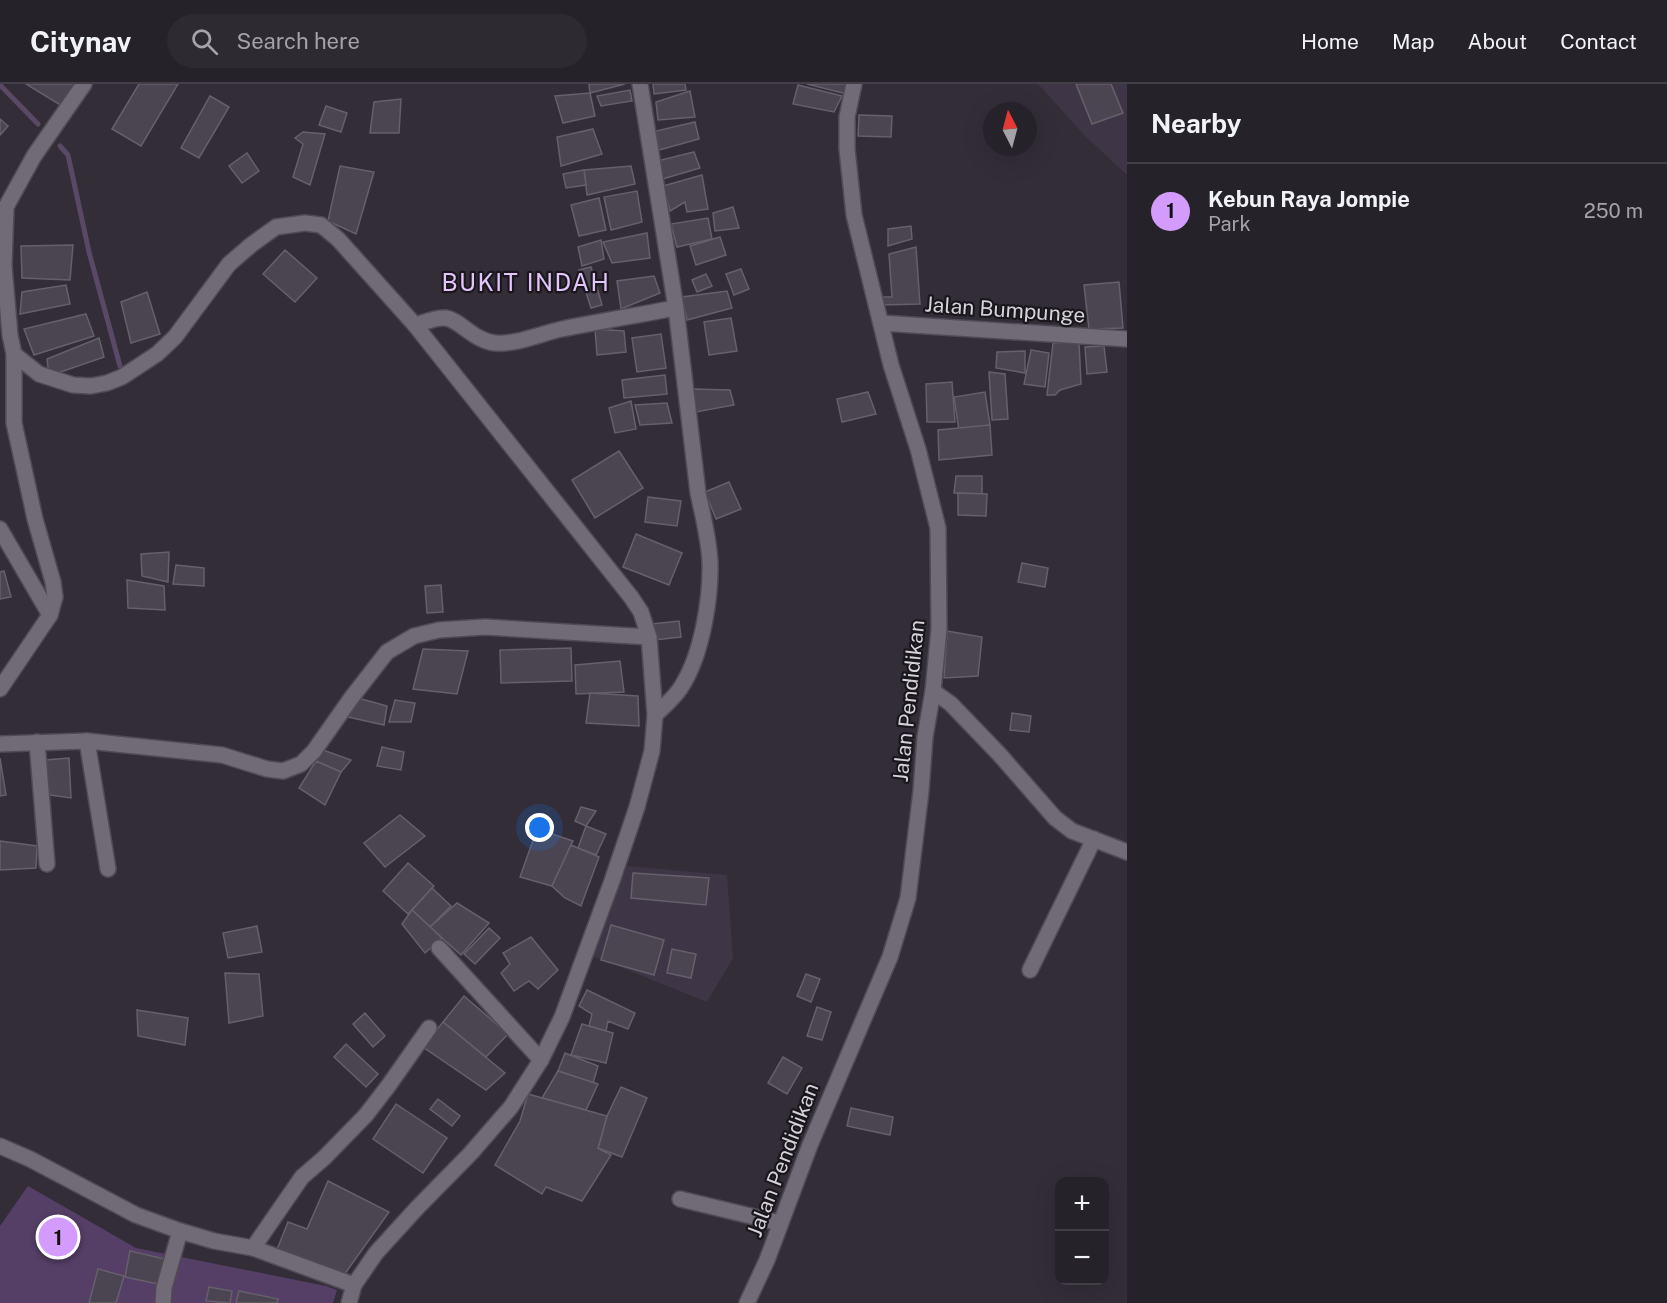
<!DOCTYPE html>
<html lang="en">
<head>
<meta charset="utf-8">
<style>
	body { margin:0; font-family:"Public Sans",sans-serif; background:#2e2a32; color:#f1f3f6 }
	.controls { position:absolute; right:18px; bottom:18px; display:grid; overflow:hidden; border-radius:12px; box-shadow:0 6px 24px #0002 }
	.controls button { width:54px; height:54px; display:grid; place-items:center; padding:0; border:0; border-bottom:2px solid #423f47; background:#26222a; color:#f1f3f6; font:30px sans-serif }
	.compass { position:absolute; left:983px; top:18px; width:54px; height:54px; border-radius:50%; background:#26222a; box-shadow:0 6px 24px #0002; rotate:354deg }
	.you { position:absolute; left:540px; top:744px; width:21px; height:21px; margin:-15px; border:4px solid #fff; border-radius:50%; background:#1a73e8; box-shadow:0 0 0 9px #1a73e833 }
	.badge { display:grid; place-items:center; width:39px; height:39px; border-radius:50%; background:#d39cfc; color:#111; font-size:20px; font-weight:700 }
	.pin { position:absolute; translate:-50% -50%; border:3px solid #fff; box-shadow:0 2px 6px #0006 }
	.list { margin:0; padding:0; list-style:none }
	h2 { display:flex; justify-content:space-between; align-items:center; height:78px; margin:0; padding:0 24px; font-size:26px }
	h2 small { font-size:20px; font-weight:400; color:#a4a4a8 }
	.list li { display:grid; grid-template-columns:39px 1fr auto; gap:18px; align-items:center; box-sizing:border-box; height:96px; padding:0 24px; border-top:2px solid #423f47 }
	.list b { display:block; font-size:22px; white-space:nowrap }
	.list p { margin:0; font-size:20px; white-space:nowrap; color:#a4a4a8 }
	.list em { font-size:20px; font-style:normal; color:#a4a4a8 }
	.icon { flex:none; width:33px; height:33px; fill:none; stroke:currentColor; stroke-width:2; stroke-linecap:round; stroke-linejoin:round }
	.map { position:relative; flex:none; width:1127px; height:1219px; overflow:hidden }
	header { display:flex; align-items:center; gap:36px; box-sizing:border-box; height:84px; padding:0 30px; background:#26222a; border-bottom:2px solid #423f47 }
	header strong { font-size:28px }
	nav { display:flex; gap:33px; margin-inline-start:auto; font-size:21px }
	.search { width:420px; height:54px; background:#2e2a32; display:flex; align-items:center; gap:15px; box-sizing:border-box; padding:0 21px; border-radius:33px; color:#a4a4a8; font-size:22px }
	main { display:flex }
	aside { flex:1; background:#26222a }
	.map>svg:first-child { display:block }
	.built { fill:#3e3546 }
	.green { fill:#563f67 }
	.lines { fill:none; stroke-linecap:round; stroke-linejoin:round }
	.stream { stroke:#5a4966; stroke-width:5 }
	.building { fill:#4b4551; stroke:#665f6c; stroke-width:1.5 }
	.minor-casing { stroke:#4f4a53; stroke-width:18 }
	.minor { stroke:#716a77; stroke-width:15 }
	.labels { text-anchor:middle; stroke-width:4.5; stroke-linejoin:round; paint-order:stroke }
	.street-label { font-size:21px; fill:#d5d2d9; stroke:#19171c }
	.quarter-label { font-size:24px; letter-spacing:1.5px; fill:#e3c5fb; stroke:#19171c }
</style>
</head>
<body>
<header>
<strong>Citynav</strong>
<div class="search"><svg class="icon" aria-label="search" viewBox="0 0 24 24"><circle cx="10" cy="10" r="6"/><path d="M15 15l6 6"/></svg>Search here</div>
<nav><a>Home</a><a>Map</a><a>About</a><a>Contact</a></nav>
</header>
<main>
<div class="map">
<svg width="1127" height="1219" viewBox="0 0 1127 1219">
	<rect width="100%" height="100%" fill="#332d38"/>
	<!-- built -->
	<g class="built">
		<polygon points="1038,0 1127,0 1127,91 1084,51"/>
		<polygon points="627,782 727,791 733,874 707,918 593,872"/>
	</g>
	<!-- green -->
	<polygon class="green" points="28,1102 136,1164 326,1202 337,1206 333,1219 0,1219 0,1142"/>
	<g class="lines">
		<!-- stream -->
		<g class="stream">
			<polyline points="0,1 38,40"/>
			<polyline points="60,62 68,71 89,168 120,282"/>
		</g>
	</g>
	<!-- building -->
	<g class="building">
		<polygon points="26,0 75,0 62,22"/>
		<polygon points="139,0 178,0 141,62 112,45"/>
		<polygon points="589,0 625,0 590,9"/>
		<polygon points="653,0 685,0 686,6 654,10"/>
		<polygon points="807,0 850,0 847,10"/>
		<polygon points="1076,0 1111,0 1123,29 1092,40"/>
		<polygon points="798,1 842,12 834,28 793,20"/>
		<polygon points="630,6 632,17 601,22 597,12"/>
		<polygon points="690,7 695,33 658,36 656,18"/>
		<polygon points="590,9 595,32 563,39 555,12"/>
		<polygon points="210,12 229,23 199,74 181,64"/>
		<polygon points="401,15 399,49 370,49 374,18"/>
		<polygon points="326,22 347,29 341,48 319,41"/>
		<polygon points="859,31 892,32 891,53 858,52"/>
		<polygon points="0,35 8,42 0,51"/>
		<polygon points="695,38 699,55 659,66 656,47"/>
		<polygon points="593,45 602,70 561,82 557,53"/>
		<polygon points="303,48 325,50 310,101 293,93 303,60 295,54"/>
		<polygon points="694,68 700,84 659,96 653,78"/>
		<polygon points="247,69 259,87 242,99 229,82"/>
		<polygon points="340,82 374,88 356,150 328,137"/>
		<polygon points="631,82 635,100 587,111 584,86"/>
		<polygon points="584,86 586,101 566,104 563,90"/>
		<polygon points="702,91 708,125 687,128 685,118 670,127 663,102"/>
		<polygon points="637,107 642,138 611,146 604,113"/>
		<polygon points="599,114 606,146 579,152 571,121"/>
		<polygon points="733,123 739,144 715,147 713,129"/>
		<polygon points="708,134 712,155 677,163 671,140"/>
		<polygon points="911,142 912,155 888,162 888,145"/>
		<polygon points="647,149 650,174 612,179 603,158"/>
		<polygon points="720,153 726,171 696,181 690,162"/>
		<polygon points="601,156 604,175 582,182 578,163"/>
		<polygon points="73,161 70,196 22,194 21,162"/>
		<polygon points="916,163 920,220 881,221 880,213 892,213 889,170"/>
		<polygon points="285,166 317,194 295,218 263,190"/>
		<polygon points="591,183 602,221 591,224 579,186"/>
		<polygon points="741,185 749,205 734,211 726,190"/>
		<polygon points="706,190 712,202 697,208 692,196"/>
		<polygon points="654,192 660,209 621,225 617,197"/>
		<polygon points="1119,198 1123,244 1089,245 1084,201"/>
		<polygon points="66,201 70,220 20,230 22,208"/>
		<polygon points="727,207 732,224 687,236 682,213"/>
		<polygon points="147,208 160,250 131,259 121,218"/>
		<polygon points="86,230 94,252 34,271 24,245"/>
		<polygon points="731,234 737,267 709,271 704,238"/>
		<polygon points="595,245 624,247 626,268 597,271"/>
		<polygon points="661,250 666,284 637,288 632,254"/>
		<polygon points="99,254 104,273 49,292 47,275"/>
		<polygon points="1079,258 1081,300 1060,306 1055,311 1047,311 1053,259"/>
		<polygon points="1104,262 1107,288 1087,290 1085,263"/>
		<polygon points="1031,266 1049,269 1045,303 1024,300"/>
		<polygon points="1025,267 1025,289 996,284 997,268"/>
		<polygon points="989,288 1005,290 1008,335 992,336"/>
		<polygon points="665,291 667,310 624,314 622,296"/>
		<polygon points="952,298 955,338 927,338 926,300"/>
		<polygon points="692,305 730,306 734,321 696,328"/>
		<polygon points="868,308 876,330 842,338 837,315"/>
		<polygon points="985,308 990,341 959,346 954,313"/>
		<polygon points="631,317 636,345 615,349 609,324"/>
		<polygon points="667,319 672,339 640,341 635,321"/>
		<polygon points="990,341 992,371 939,376 938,346"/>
		<polygon points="619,367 643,404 595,434 572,396"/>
		<polygon points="956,392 982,392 982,410 954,409"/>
		<polygon points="729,398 741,425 716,435 705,408"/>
		<polygon points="958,409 987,410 986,432 958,431"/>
		<polygon points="648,413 681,417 677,442 645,438"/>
		<polygon points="636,450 682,469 669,501 623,483"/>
		<polygon points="169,468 168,498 142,492 141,470"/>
		<polygon points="1022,479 1048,484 1045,503 1018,498"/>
		<polygon points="176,481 204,484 204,502 173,500"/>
		<polygon points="4,487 11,513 0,515 0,488"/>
		<polygon points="127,496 164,502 165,526 128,524"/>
		<polygon points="441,501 443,528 427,529 425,502"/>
		<polygon points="679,537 681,553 654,556 652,540"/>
		<polygon points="947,547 982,553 978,592 944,594"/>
		<polygon points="571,564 572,597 501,599 500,566"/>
		<polygon points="423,565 468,567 457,610 413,605"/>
		<polygon points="620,577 624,608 576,610 575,581"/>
		<polygon points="590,609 638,612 639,642 586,639"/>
		<polygon points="358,614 387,622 384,641 348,633"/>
		<polygon points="395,616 415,619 411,638 389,638"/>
		<polygon points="1012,629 1031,632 1029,648 1010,646"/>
		<polygon points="382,663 404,668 401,686 377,682"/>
		<polygon points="323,666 351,676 341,688 316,677"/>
		<polygon points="0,674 6,711 0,712"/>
		<polygon points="69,674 71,714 50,711 45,676"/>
		<polygon points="316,677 341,688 325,721 299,704"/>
		<polygon points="581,723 596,727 586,742 575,737"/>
		<polygon points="400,731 425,752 385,783 364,759"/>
		<polygon points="586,742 606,750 596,771 578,764"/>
		<polygon points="537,745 573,757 552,802 520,793"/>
		<polygon points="0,757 37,762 36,784 0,786"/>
		<polygon points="571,761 599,773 581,822 565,814 552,802"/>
		<polygon points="408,779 434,802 408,830 383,807"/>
		<polygon points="633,789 709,794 706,821 631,814"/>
		<polygon points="432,804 451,822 430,843 412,826"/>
		<polygon points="457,819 489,839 461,871 430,843"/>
		<polygon points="412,826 442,854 425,869 402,840"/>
		<polygon points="611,841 664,856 654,891 601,876"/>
		<polygon points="257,842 262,868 228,874 223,849"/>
		<polygon points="489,844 500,854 475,880 464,870"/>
		<polygon points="531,853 558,886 538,905 529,897 514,907 501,889 510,880 503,869"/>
		<polygon points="672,865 696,870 691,894 667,889"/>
		<polygon points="225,889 259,890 263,932 229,939"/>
		<polygon points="806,890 820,895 811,918 797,912"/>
		<polygon points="587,906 635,929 628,945 608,937 606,947 589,942 592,930 579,922"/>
		<polygon points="464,912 508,950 486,973 443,938"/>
		<polygon points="817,923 831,928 822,956 807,952"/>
		<polygon points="137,926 188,934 185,961 138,952"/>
		<polygon points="365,929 385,952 373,963 353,940"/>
		<polygon points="443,938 505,989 486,1006 423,963"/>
		<polygon points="582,940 613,949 606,979 571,971"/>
		<polygon points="346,960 378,990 366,1003 334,973"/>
		<polygon points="565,969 598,982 593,999 558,987"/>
		<polygon points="783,973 802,984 787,1010 768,999"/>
		<polygon points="558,987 598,1000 586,1026 542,1014"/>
		<polygon points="621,1003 647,1014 622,1073 598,1064 607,1032"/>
		<polygon points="528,1010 607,1032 598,1064 611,1071 582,1117 546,1103 542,1110 495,1081 520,1037"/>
		<polygon points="438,1015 460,1032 452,1042 430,1025"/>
		<polygon points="396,1020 447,1054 423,1089 373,1055"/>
		<polygon points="851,1024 893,1033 890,1051 847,1042"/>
		<polygon points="328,1097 389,1128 344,1191 276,1168 288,1138 307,1145"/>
		<polygon points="130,1167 169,1176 163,1201 125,1193"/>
		<polygon points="98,1185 124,1192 116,1219 89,1219"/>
		<polygon points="209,1203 232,1207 230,1219 206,1217"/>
		<polygon points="239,1207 278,1215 277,1219 236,1219"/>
	</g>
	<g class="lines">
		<defs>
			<g id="minor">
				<polyline points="84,0 34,72 6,123 4,182 10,251 14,270 39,290 73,301 91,302 107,299 122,293 157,270 175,253 229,180 251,161 276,143 305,139 321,141 338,155 415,241 631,513 641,528 649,553 655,631 652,667 637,723 612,797 562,933 541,976 511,1023 471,1069 417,1124 376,1169 354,1201 349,1219"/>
				<path d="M640,0L676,224L698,409C703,432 709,455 710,478C711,514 702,569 683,600C677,612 664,622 655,631"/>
				<polyline points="881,239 1127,255"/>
				<path d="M415,241C425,238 436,233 446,234C460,236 474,257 495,259C516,261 542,249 562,245C600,237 638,231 676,224"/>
				<polyline points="0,445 50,531"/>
				<polyline points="0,605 50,531 55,513 53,498 35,435 14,339 14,270"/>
				<polyline points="933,607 951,620 1000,671 1055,734 1072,747 1127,768"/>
				<polyline points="87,657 108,785"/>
				<polyline points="37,658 47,780"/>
				<polyline points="0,660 87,657 222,671 267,685 283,687 301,680 314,667 352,613 387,568 414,552 439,546 485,543 649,553"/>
				<polyline points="439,864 541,976"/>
				<polyline points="1030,886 1094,755"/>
				<polyline points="0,1062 30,1075 136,1131 180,1147 214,1157 253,1164 354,1201"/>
				<polyline points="680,1115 780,1139"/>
				<polyline points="253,1164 302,1093 324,1074 366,1031 389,1001 429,944"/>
				<polyline points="163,1219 164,1204 180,1147"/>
				<polyline points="747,1219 767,1176 810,1061 890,873 908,814 921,707 925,653 933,607 939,545 938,444 918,365 891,281 854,131 847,65 847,33 854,0"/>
			</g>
		</defs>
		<!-- minor casing -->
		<use href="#minor" class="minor-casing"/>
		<!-- minor -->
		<use href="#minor" class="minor"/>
	</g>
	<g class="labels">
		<!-- street labels -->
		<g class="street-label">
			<text transform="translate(1005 226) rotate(4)" y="7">Jalan Bumpunge</text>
			<text transform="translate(909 617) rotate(-84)" y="7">Jalan Pendidikan</text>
			<text transform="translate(783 1076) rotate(-69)" y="7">Jalan Pendidikan</text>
		</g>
		<!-- quarter labels -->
		<g class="quarter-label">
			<text x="526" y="207">BUKIT INDAH</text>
		</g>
	</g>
</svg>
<div class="controls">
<button>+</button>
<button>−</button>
</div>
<svg class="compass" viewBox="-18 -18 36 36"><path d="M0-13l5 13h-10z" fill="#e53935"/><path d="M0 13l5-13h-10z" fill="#a4a4a8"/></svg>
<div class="you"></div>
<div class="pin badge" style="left:58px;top:1153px">1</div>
</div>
<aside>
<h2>Nearby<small></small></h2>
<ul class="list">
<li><span class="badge">1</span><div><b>Kebun Raya Jompie</b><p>Park</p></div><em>250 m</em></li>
</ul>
</aside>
</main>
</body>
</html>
